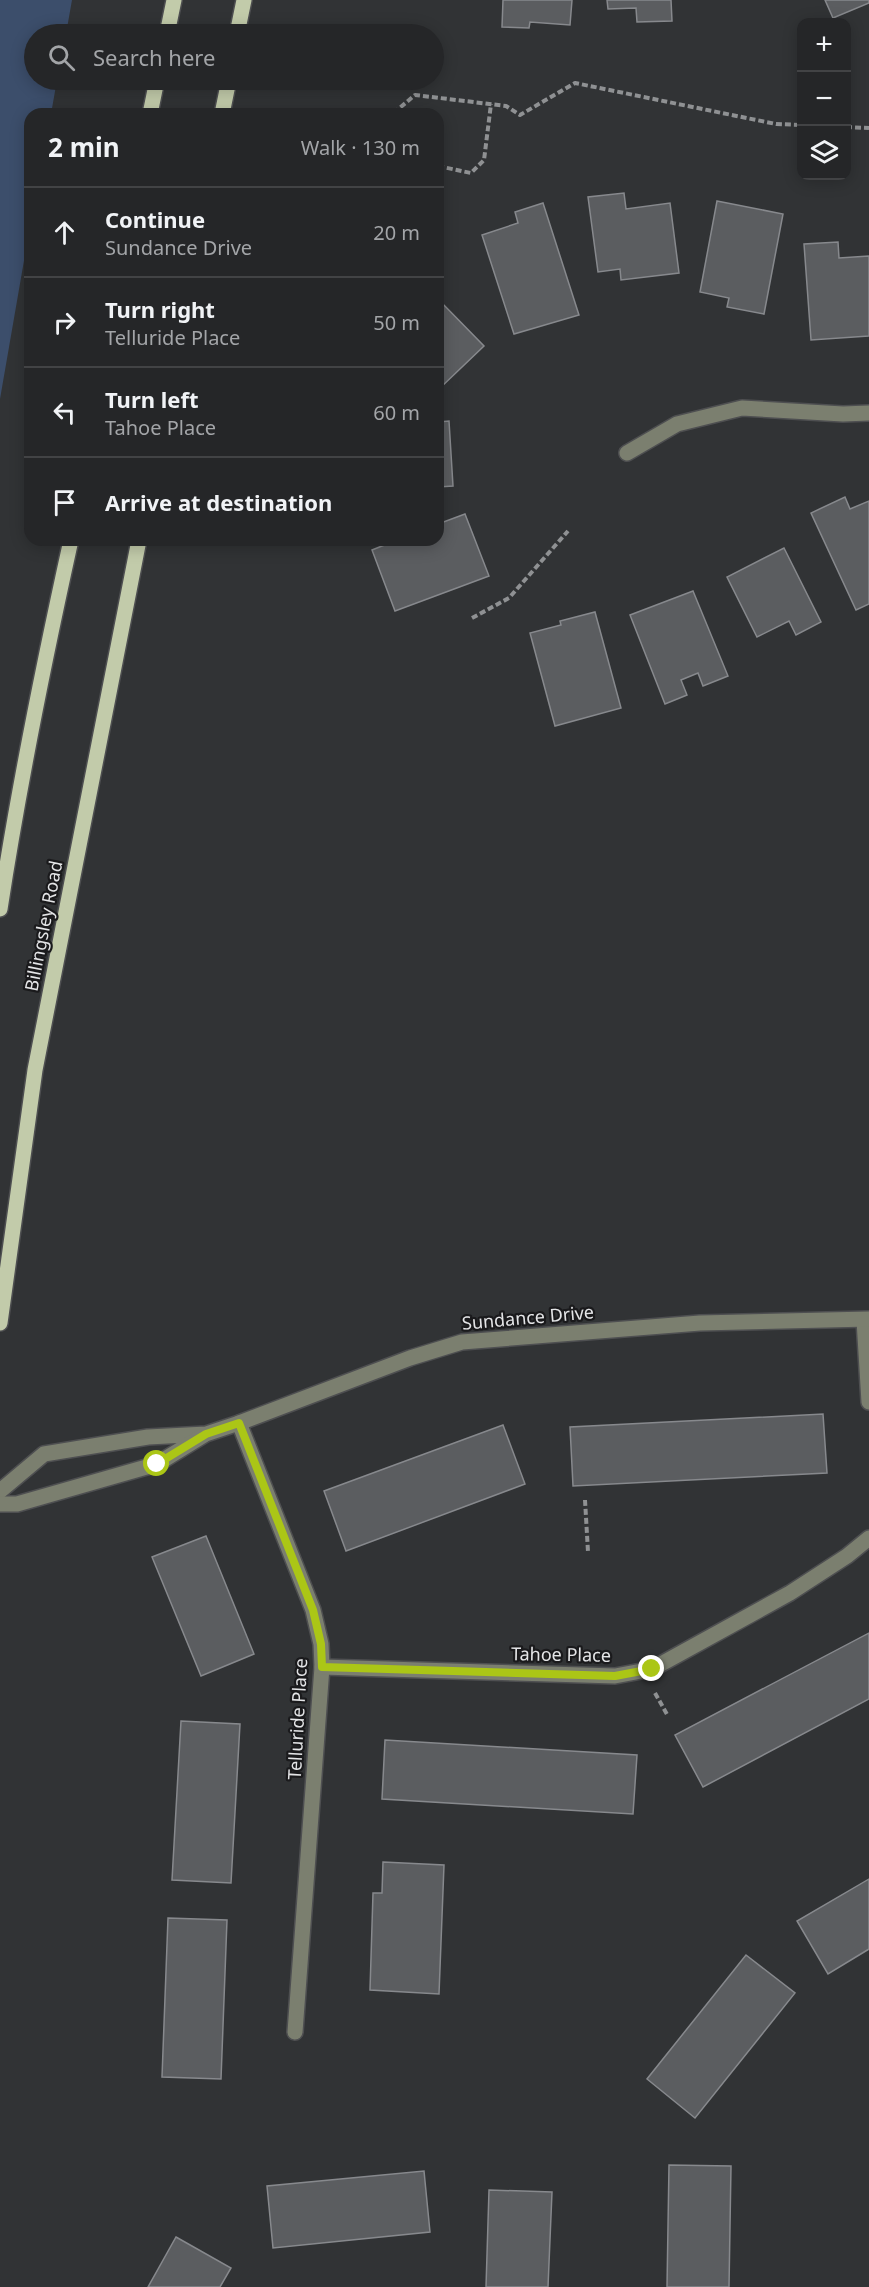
<!DOCTYPE html>
<html lang="en">
<head>
<meta charset="utf-8">
<style>
	body { margin:0; font-family:"Noto Sans",sans-serif; background:#313234; color:#f1f3f6 }
	.controls { position:absolute; right:18px; top:18px; display:grid; overflow:hidden; border-radius:12px; box-shadow:0 3px 15px #0003 }
	.controls button { width:54px; height:54px; display:grid; place-items:center; padding:0; border:0; border-bottom:2px solid #424345; background:#252628; color:#f1f3f6; font:30px sans-serif }
	.stop { position:absolute; width:18px; height:18px; margin:-14px; border:4px solid #abc616; border-radius:50%; background:#fff }
	.stop.end { background:#abc616; border-color:#fff; box-shadow:0 2px 6px #0008 }
	.list { margin:0; padding:0; list-style:none }
	h2 { display:flex; justify-content:space-between; align-items:center; height:78px; margin:0; padding:0 24px; font-size:26px }
	h2 small { font-size:20px; font-weight:400; color:#a3a5a8 }
	.list li { display:grid; grid-template-columns:39px 1fr auto; gap:18px; align-items:center; box-sizing:border-box; height:90px; padding:0 24px; border-top:2px solid #424345 }
	.list b { display:block; font-size:22px; white-space:nowrap }
	.list p { margin:0; font-size:20px; white-space:nowrap; color:#a3a5a8 }
	.list em { font-size:20px; font-style:normal; color:#a3a5a8 }
	.icon { flex:none; width:33px; height:33px; fill:none; stroke:currentColor; stroke-width:2; stroke-linecap:round; stroke-linejoin:round }
	.map { position:relative; flex:none; width:869px; height:2287px; overflow:hidden }
	.search { position:absolute; background:#252628; box-shadow:0 3px 15px #0003; left:24px; top:24px; width:420px; height:66px; display:flex; align-items:center; gap:15px; box-sizing:border-box; padding:0 21px; border-radius:33px; color:#a3a5a8; font-size:22px }
	.panel { position:absolute; background:#252628; box-shadow:0 3px 15px #0003; left:24px; top:108px; width:420px; height:438px; border-radius:18px }
	.map>svg:first-child { display:block }
	.green { fill:#3c4e6b }
	.building { fill:#5b5d60; stroke:#87898d; stroke-width:1.5 }
	.lines { fill:none; stroke-linecap:round; stroke-linejoin:round }
	.minor-casing { stroke:#4e4f51; stroke-width:18 }
	.major-casing { stroke:#4e4f51; stroke-width:18 }
	.path { stroke:#8f9193; stroke-width:4; stroke-dasharray:6 3; stroke-linecap:butt }
	.minor { stroke:#7b7f6f; stroke-width:15 }
	.major { stroke:#c2cbaa; stroke-width:15 }
	.route { stroke:#abc616; stroke-width:8 }
	.labels { text-anchor:middle; stroke-width:4.5; stroke-linejoin:round; paint-order:stroke }
	.street-label { font-size:18px; fill:#e4e5e7; stroke:#1a1a1c }
</style>
</head>
<body>
<div class="map">
<svg width="869" height="2287" viewBox="0 0 869 2287">
	<rect width="100%" height="100%" fill="#313335"/>
	<!-- green -->
	<polygon class="green" points="0,0 72,0 66,34 34,34 34,80 57,80 51,114 30,114 30,226 0,399"/>
	<!-- building -->
	<g class="building">
		<polygon points="503,0 572,0 570,25 530,22 529,28 502,27"/>
		<polygon points="607,0 671,0 672,21 637,22 636,8 608,9"/>
		<polygon points="825,0 869,0 869,3 833,18"/>
		<polygon points="624,193 626,209 670,203 679,273 621,280 620,269 598,272 588,197"/>
		<polygon points="717,201 783,214 764,314 727,307 729,298 700,292"/>
		<polygon points="543,203 579,315 514,334 482,235 518,223 515,212"/>
		<polygon points="838,242 839,258 869,256 869,336 811,340 804,244"/>
		<polygon points="438,299 484,346 439,389 438,388"/>
		<polygon points="449,421 453,486 438,487 438,422"/>
		<polygon points="845,497 850,509 869,501 869,604 856,610 811,513"/>
		<polygon points="465,514 489,576 395,611 372,550 397,540 438,540 438,524"/>
		<polygon points="784,548 821,622 796,635 789,621 757,637 727,577"/>
		<polygon points="693,591 728,676 703,686 698,673 681,680 687,695 665,704 630,615"/>
		<polygon points="595,612 621,708 555,726 530,633 561,625 560,621"/>
		<polygon points="823,1414 827,1473 573,1486 570,1427"/>
		<polygon points="503,1425 525,1484 346,1551 324,1491"/>
		<polygon points="206,1536 254,1654 201,1676 152,1557"/>
		<polygon points="869,1633 869,1699 703,1787 675,1735"/>
		<polygon points="181,1721 240,1724 231,1883 172,1880"/>
		<polygon points="385,1740 637,1755 633,1814 382,1799"/>
		<polygon points="383,1862 444,1865 439,1994 370,1990 373,1893 382,1893"/>
		<polygon points="869,1879 869,1949 828,1974 797,1921"/>
		<polygon points="168,1918 227,1920 221,2079 162,2077"/>
		<polygon points="746,1955 795,1993 695,2118 647,2079"/>
		<polygon points="669,2165 731,2166 729,2287 667,2287"/>
		<polygon points="424,2171 430,2232 273,2248 267,2186"/>
		<polygon points="489,2190 552,2192 548,2287 486,2287"/>
		<polygon points="176,2237 231,2268 220,2287 148,2287"/>
	</g>
	<g class="lines">
		<defs>
			<g id="minor">
				<polyline points="627,453 677,424 742,408 843,414 869,413"/>
				<polyline points="864,1320 869,1402"/>
				<polyline points="239,1423 313,1610 321,1644 322,1667 295,2032"/>
				<polyline points="0,1491 44,1454 148,1437 206,1434 239,1423 410,1358 462,1342 700,1323 869,1319"/>
				<polyline points="0,1504 17,1504 157,1464 204,1435"/>
				<polyline points="322,1667 615,1676 652,1669 790,1593 847,1556 869,1538"/>
			</g>
			<g id="major">
				<polyline points="167,34 174,0"/>
				<polyline points="237,34 244,0"/>
				<polyline points="150,114 157,80"/>
				<polyline points="222,114 229,80"/>
				<path d="M0,909C19,785 44,662 71,540"/>
				<polyline points="0,1323 35,1070 139,540"/>
			</g>
		</defs>
		<!-- minor casing -->
		<use href="#minor" class="minor-casing"/>
		<!-- major casing -->
		<use href="#major" class="major-casing"/>
		<!-- path -->
		<g class="path">
			<polyline points="395,114 396,111 415,95 506,106 520,115 575,83 776,124 802,125"/>
			<polyline points="846,127 869,128"/>
			<polyline points="438,166 471,173 484,160 491,104"/>
			<polyline points="472,618 509,598 568,531"/>
			<polyline points="585,1500 588,1552"/>
			<polyline points="655,1693 668,1716"/>
		</g>
		<!-- minor -->
		<use href="#minor" class="minor"/>
		<!-- major -->
		<use href="#major" class="major"/>
	</g>
	<g class="lines">
		<!-- route -->
		<polyline class="route" points="157,1464 206,1434 239,1423 313,1610 321,1644 322,1667 615,1676 652,1669"/>
	</g>
	<g class="labels">
		<!-- street labels -->
		<g class="street-label">
			<text transform="translate(44 926) rotate(-79)" y="6">Billingsley Road</text>
			<text transform="translate(528 1318) rotate(-5)" y="6">Sundance Drive</text>
			<text transform="translate(561 1655) rotate(1)" y="6">Tahoe Place</text>
			<text transform="translate(298 1719) rotate(-87)" y="6">Telluride Place</text>
		</g>
	</g>
</svg>
<div class="controls">
<button>+</button>
<button>−</button>
<button><svg class="icon" aria-label="layers" viewBox="0 0 24 24"><path d="M12 4l9 5-9 5-9-5zM3 14l9 5 9-5"/></svg></button>
</div>
<div class="stop" style="left:157px;top:1464px"></div>
<div class="stop end" style="left:652px;top:1669px"></div>
<div class="search"><svg class="icon" aria-label="search" viewBox="0 0 24 24"><circle cx="10" cy="10" r="6"/><path d="M15 15l6 6"/></svg>Search here</div>
<section class="panel">
<h2>2 min<small>Walk · 130 m</small></h2>
<ul class="list">
<li><svg class="icon" aria-label="ahead" viewBox="0 0 24 24"><path d="M12 20V5M6 11l6-6 6 6"/></svg><div><b>Continue</b><p>Sundance Drive</p></div><em>20 m</em></li>
<li><svg class="icon" aria-label="right" viewBox="0 0 24 24"><path d="M7 20v-9h11M14 6l5 5-5 5"/></svg><div><b>Turn right</b><p>Telluride Place</p></div><em>50 m</em></li>
<li><svg class="icon" aria-label="left" viewBox="0 0 24 24"><path d="M17 20v-9H6M10 6l-5 5 5 5"/></svg><div><b>Turn left</b><p>Tahoe Place</p></div><em>60 m</em></li>
<li><svg class="icon" aria-label="arrive" viewBox="0 0 24 24"><path d="M6 21V4h12l-3 4 3 4H6"/></svg><div><b>Arrive at destination</b></div></li>
</ul>
</section>
</div>
</body>
</html>
